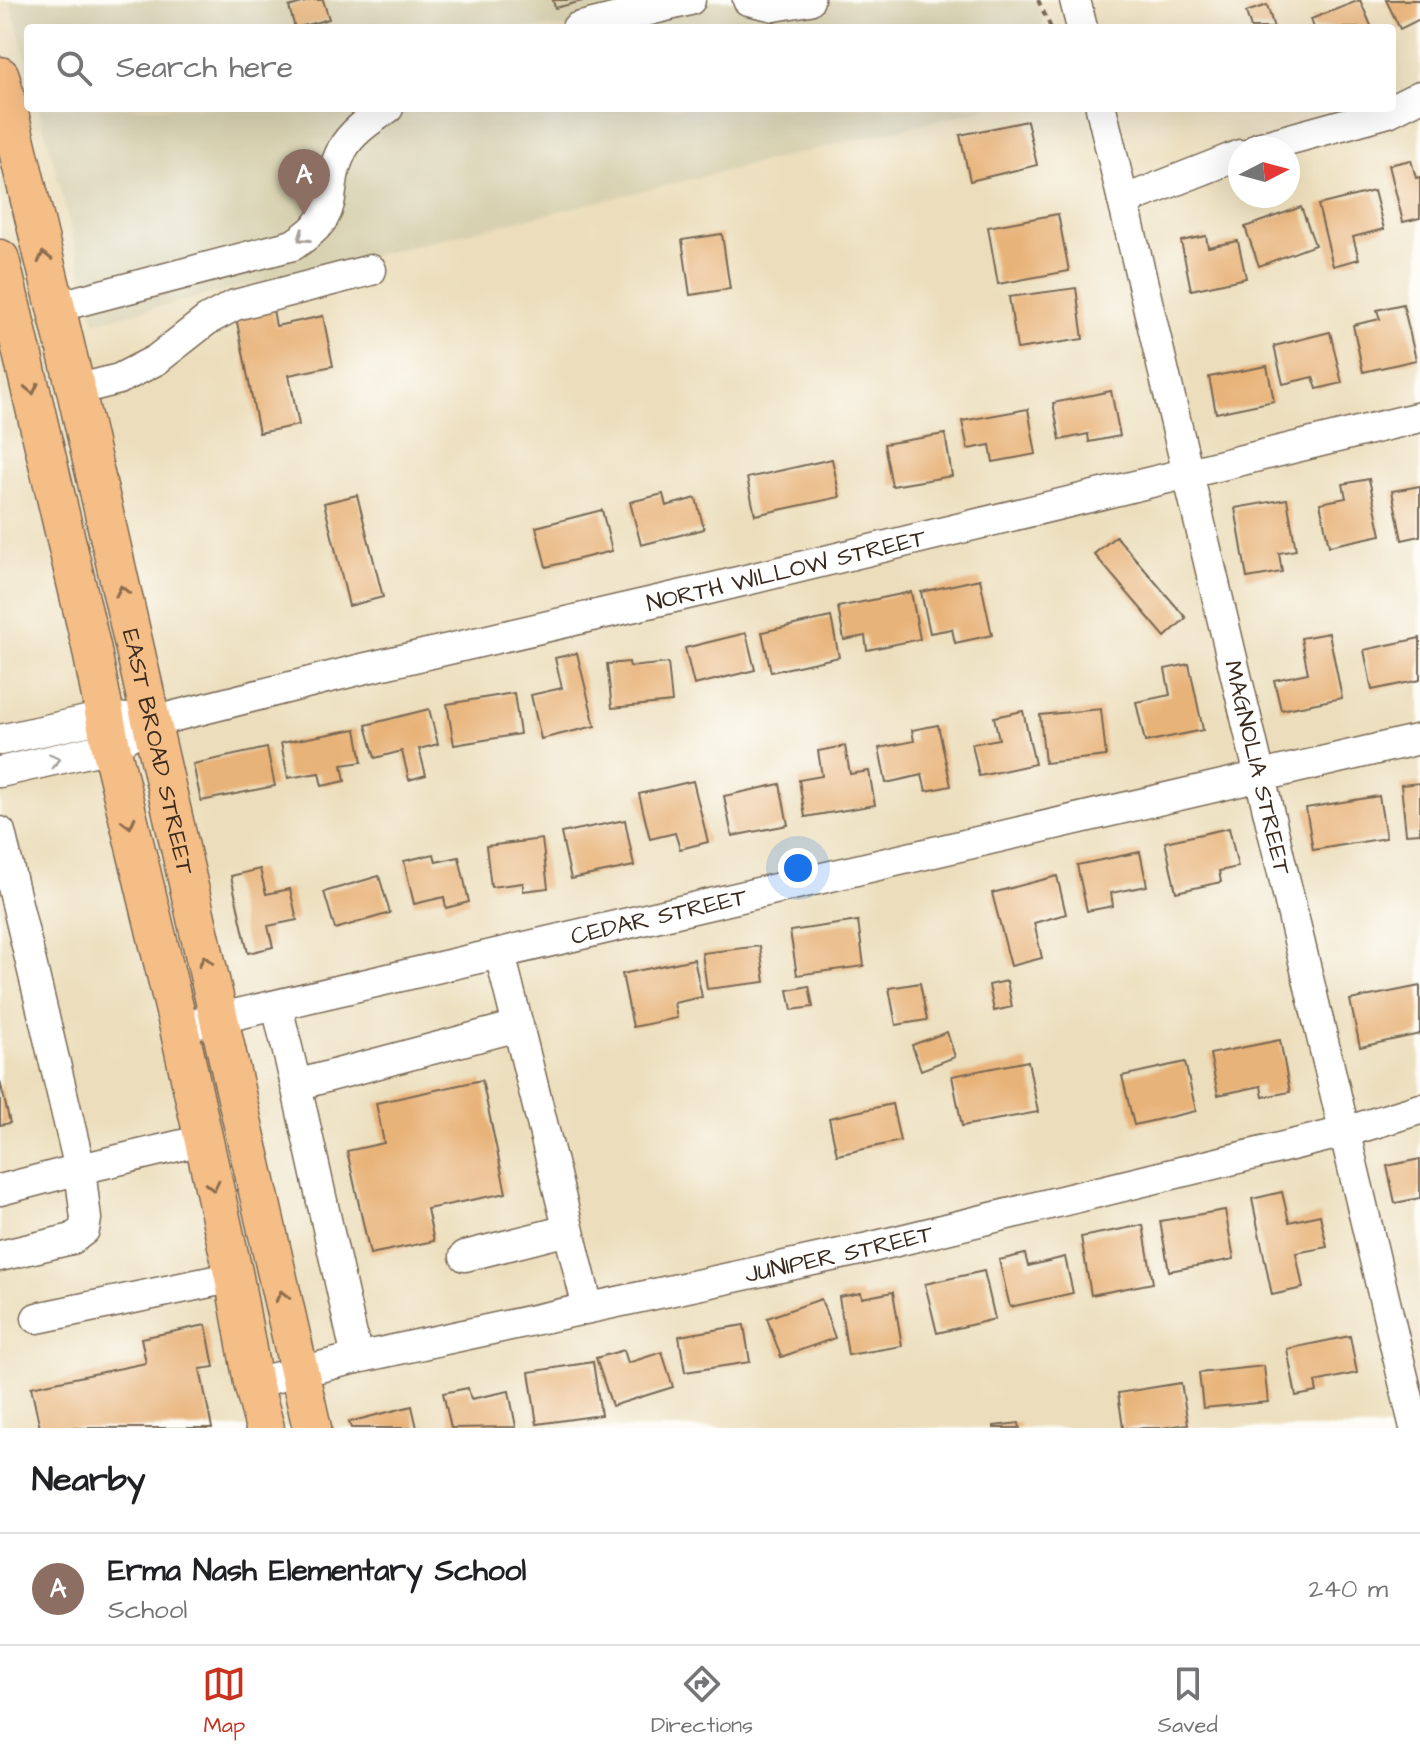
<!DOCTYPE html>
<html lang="en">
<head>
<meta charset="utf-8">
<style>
	body { margin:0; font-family:"Architects Daughter",sans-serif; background:#f6f6f6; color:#202124 }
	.compass { position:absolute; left:1228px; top:136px; width:72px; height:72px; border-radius:50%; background:#fff; box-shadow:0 8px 32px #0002; rotate:84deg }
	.you { position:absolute; left:798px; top:868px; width:28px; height:28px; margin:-20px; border:6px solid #fff; border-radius:50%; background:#1a73e8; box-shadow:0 0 0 12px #1a73e833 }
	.badge { display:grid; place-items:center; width:52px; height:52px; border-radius:50%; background:#c8321e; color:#fff; font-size:26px; font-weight:700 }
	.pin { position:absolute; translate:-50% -66px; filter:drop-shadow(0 2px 4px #0008) }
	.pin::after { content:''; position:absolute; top:42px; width:28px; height:24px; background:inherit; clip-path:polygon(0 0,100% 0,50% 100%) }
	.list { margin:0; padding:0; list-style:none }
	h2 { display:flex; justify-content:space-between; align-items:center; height:104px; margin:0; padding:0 32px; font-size:34px }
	h2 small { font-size:26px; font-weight:400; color:#757577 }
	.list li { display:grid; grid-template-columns:52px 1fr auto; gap:24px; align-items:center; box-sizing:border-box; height:112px; padding:0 32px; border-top:2px solid #e0e0e0 }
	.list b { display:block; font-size:30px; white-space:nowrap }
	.list p { margin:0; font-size:26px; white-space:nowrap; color:#757577 }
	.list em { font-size:26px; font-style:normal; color:#757577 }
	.icon { flex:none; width:44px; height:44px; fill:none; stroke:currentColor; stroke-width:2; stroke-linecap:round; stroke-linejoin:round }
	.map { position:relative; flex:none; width:1420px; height:1428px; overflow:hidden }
	.search { position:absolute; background:#fff; box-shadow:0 8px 32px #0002; left:24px; right:24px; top:24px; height:88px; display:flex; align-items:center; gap:20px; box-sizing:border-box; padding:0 28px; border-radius:8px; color:#757577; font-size:30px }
	.sheet { height:216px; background:#fff }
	nav { display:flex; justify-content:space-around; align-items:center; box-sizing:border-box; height:112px; border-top:2px solid #e0e0e0; background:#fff; font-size:22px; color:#757577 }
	nav a { display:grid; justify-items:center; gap:4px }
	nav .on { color:#c8321e }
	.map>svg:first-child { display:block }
	.built { fill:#d8d1b1 }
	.building { fill:#e8b379 }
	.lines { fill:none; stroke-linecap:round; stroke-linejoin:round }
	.minor-casing { stroke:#796955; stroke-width:33 }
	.major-casing { stroke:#796955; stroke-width:41 }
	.path { stroke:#796955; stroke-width:4; stroke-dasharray:6 6; stroke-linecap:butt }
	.minor { stroke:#fff; stroke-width:30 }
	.major { stroke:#f6be87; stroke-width:38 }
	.oneway { stroke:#a79f9a }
	.oneway2 { stroke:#8f6d4d }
	.labels { text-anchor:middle; stroke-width:7; stroke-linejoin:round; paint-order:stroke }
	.street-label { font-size:24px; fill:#3b2a1e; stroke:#fdfcf7 }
</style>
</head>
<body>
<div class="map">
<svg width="1420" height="1428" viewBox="0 0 1420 1428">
	<rect width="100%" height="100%" fill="#fdfcf7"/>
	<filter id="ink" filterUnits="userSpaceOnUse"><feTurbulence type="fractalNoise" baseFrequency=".0125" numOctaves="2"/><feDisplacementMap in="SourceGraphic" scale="16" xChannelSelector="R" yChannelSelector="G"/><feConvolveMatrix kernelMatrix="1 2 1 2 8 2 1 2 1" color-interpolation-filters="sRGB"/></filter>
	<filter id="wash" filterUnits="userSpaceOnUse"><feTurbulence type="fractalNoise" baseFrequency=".006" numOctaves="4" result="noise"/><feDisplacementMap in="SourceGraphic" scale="32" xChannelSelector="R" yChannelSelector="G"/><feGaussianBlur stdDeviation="1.8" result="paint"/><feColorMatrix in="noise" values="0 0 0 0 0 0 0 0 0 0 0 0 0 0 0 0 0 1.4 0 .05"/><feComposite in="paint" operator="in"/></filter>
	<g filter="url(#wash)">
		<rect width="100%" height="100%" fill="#ecdebc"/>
		<!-- built -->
		<g class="built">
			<polygon points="10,0 1037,0 1044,28 28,28 28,67"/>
			<polygon points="39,108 989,108 95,322"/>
		</g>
		<g id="blocks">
			<!-- building -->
			<g class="building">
				<polygon points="311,0 323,0 329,19 295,28 289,7"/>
				<polygon points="553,0 583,0 583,1 555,8"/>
				<polygon points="1360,0 1372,28 1314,28 1311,19"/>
				<polygon points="1386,0 1420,0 1420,19 1400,29"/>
				<polygon points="1267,5 1274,28 1251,28 1246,12"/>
				<polygon points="1027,121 1037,165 970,181 960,135"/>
				<polygon points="1411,160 1416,178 1420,177 1420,218 1403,222 1389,165"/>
				<polygon points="1374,191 1384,229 1353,237 1359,259 1333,266 1318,205"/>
				<polygon points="1301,207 1315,245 1259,266 1245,227"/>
				<polygon points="1058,214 1069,271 998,284 988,227"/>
				<polygon points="722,234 730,289 690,295 682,240"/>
				<polygon points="1206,236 1208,247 1238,241 1246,278 1191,290 1181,241"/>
				<polygon points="1076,288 1083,339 1017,349 1009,297"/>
				<polygon points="272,304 276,326 323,316 333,366 289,375 299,425 259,433 235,312"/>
				<polygon points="1403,304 1416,360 1363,372 1353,325 1380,319 1377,310"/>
				<polygon points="1330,332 1342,383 1317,389 1313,377 1283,384 1274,346"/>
				<polygon points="1267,366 1274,401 1216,413 1209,377"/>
				<polygon points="1111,391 1120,436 1089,442 1088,434 1060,440 1053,403"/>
				<polygon points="1028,409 1036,454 993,462 990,445 968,449 962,421"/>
				<polygon points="945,434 952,476 892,486 884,444"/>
				<polygon points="832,459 840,497 755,515 747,478"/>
				<polygon points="1369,479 1381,535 1329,546 1320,503 1346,498 1343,484"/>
				<polygon points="1420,486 1420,536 1402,540 1392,491"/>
				<polygon points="663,494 666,506 696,498 704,529 641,545 630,502"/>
				<polygon points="357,495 383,597 349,606 324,503"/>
				<polygon points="1287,499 1296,550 1279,553 1282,572 1247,578 1235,508"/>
				<polygon points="602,510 612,551 546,567 536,527"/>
				<polygon points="1116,536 1186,618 1165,637 1094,554"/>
				<polygon points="980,579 992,635 955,643 952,629 930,633 921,592"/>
				<polygon points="911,592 920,639 867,650 865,636 844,640 838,607"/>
				<polygon points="831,617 839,657 771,672 762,632"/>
				<polygon points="746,633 755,670 694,685 685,648"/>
				<polygon points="1329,633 1342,698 1281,710 1274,680 1308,673 1301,638"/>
				<polygon points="1420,638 1420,680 1372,690 1364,650"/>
				<polygon points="577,653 595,726 541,739 531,695 562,688 555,658"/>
				<polygon points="629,662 630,667 668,663 672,702 612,708 607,664"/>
				<polygon points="1189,664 1203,730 1145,742 1136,702 1170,695 1165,669"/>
				<polygon points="514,693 520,734 454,745 447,704"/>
				<polygon points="429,709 438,744 419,749 426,775 409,780 402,751 375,758 366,725"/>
				<polygon points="1101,709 1106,756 1045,763 1040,715"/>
				<polygon points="1023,711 1035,764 979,776 972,744 999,739 994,717"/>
				<polygon points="938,725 951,786 926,791 922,775 886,783 879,748 914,741 912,730"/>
				<polygon points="356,729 362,762 342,765 345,781 322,786 319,773 288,778 281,743"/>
				<polygon points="845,746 850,774 869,771 875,805 805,817 799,780 822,776 818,751"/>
				<polygon points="267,748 275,786 201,801 193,764"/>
				<polygon points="693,781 708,842 680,849 675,833 650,839 639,794"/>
				<polygon points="1420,783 1420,833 1406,834 1401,785"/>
				<polygon points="780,784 788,825 732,836 724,796"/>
				<polygon points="1379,796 1386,838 1313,850 1306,808"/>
				<polygon points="625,820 634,866 571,879 561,833"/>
				<polygon points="1229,828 1238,867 1219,871 1221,882 1176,892 1165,842"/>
				<polygon points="542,839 548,888 523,891 523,883 491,887 486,846"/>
				<polygon points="1140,852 1147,886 1111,893 1113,906 1087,911 1077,865"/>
				<polygon points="434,854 436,862 459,857 469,902 446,908 444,897 414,904 404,861"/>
				<polygon points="260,869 266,894 290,889 297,920 268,926 273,947 248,953 231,876"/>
				<polygon points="379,876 390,913 335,929 324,892"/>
				<polygon points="1057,876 1066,914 1034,923 1042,958 1011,966 992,893"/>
				<polygon points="858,921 864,966 797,975 790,931"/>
				<polygon points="760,946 765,982 707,989 702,953"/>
				<polygon points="694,959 702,997 674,1003 677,1018 633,1027 622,974"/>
				<polygon points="1007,981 1012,1007 994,1011 989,985"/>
				<polygon points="920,983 927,1020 896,1025 889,988"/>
				<polygon points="809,986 813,1007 792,1010 788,990"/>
				<polygon points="1420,986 1420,1034 1360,1047 1350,1000"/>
				<polygon points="947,1032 955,1057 921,1070 912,1045"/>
				<polygon points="1280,1040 1290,1092 1263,1097 1261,1086 1218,1095 1210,1054"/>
				<polygon points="1028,1061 1038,1112 962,1126 952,1076"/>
				<polygon points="1185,1062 1196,1111 1134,1125 1122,1076"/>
				<polygon points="482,1080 506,1193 427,1209 434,1241 370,1254 347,1151 384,1143 376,1103"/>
				<polygon points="0,1081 10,1123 0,1125"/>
				<polygon points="892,1104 900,1141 837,1155 829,1118"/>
				<polygon points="1420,1159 1420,1198 1395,1203 1387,1166"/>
				<polygon points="1282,1192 1289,1222 1320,1215 1327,1247 1296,1253 1303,1288 1272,1295 1252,1199"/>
				<polygon points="1225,1210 1234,1259 1169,1271 1160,1221"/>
				<polygon points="1143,1225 1153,1283 1091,1295 1081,1237"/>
				<polygon points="1025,1254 1028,1266 1065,1257 1073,1293 1010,1307 999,1260"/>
				<polygon points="984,1271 995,1319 937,1333 925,1284"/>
				<polygon points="893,1292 902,1346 848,1355 839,1297 861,1293 862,1298"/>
				<polygon points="821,1299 835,1338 781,1357 767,1318"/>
				<polygon points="206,1325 214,1367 200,1369 212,1428 40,1428 31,1387 146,1363 141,1338"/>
				<polygon points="744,1325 750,1362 685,1372 679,1336"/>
				<polygon points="1350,1336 1357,1373 1315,1382 1317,1392 1296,1396 1287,1349"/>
				<polygon points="624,1350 628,1363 662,1352 673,1387 612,1406 596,1358"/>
				<polygon points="593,1362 601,1415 537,1424 529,1372"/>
				<polygon points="1264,1366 1268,1402 1203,1408 1199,1373"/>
				<polygon points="1181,1383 1188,1424 1161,1428 1123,1428 1118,1393"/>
				<polygon points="468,1388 471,1399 509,1391 516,1427 451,1428 443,1393"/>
				<polygon points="412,1406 417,1428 351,1428 349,1422"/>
				<polygon points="1019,1423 1020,1428 994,1428 994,1426"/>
			</g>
		</g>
	</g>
	<g filter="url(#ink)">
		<use href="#blocks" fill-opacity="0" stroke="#796955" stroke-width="2"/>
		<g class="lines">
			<defs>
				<g id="minor">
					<polyline points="748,0 774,6 809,0"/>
					<polyline points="1075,0 1082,28"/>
					<polyline points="577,28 690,0"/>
					<path id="s1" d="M1101,108L1415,1428"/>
					<polyline points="1258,148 1388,112 1420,96"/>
					<polyline points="1123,201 1240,155"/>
					<path d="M56,307L293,245C347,211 320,194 342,150C352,131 372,119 388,108"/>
					<polyline points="76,390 119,379 156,360 207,320 235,305 371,270"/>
					<polyline points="0,740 105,717 126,719"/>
					<path id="s2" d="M0,772L111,747L151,722L362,669L705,590L1420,417"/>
					<polyline points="0,832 80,1169 203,1140"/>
					<polyline points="277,1006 296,1085 518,1026 500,954"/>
					<path id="s3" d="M199,1023L1420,739"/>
					<polyline points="518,1026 588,1308"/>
					<polyline points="296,1085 357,1358"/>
					<polyline points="0,1190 80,1169 86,1219 84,1230 72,1239 0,1256"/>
					<polyline points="465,1256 568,1230"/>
					<polyline points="37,1318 234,1277"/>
					<path id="s4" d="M253,1383L357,1358L864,1249L1345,1132L1420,1109"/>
				</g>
				<g id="major">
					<path id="s5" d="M0,76L76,390L312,1428"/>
					<polyline points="0,259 91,646 111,747 179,1028 234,1277 253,1383 265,1428"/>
				</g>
			</defs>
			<!-- minor casing -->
			<use href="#minor" class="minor-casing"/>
			<!-- major casing -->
			<use href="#major" class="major-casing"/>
			<!-- path -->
			<polyline class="path" points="1038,0 1051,28"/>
			<!-- minor -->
			<use href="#minor" class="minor"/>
			<!-- major -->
			<use href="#major" class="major"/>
		</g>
		<!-- one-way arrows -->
		<defs><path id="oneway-chevron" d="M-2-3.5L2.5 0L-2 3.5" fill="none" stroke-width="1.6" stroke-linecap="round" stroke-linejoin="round" transform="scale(2)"/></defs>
		<g class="oneway">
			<use href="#oneway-chevron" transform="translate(303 237) rotate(145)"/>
			<use href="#oneway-chevron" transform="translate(55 760) rotate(-13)"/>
		</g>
		<g class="oneway2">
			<use href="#oneway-chevron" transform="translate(44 257) rotate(-104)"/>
			<use href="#oneway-chevron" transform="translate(32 389) rotate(77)"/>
			<use href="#oneway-chevron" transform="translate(122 591) rotate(-103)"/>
			<use href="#oneway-chevron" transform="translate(129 823) rotate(76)"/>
			<use href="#oneway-chevron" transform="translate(205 961) rotate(-103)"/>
			<use href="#oneway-chevron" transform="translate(213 1186) rotate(77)"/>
			<use href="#oneway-chevron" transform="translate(282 1296) rotate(-103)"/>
		</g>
	</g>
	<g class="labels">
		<!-- street labels -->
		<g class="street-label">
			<text dy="8" stroke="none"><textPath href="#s2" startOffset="814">NORTH WILLOW STREET</textPath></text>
			<text dy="8" stroke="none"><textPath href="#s5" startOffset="694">EAST BROAD STREET</textPath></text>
			<text dy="8" stroke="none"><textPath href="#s1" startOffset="678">MAGNOLIA STREET</textPath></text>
			<text dy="8" stroke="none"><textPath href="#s3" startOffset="472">CEDAR STREET</textPath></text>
			<text dy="8" stroke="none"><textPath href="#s4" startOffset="600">JUNIPER STREET</textPath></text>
		</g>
	</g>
</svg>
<svg class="compass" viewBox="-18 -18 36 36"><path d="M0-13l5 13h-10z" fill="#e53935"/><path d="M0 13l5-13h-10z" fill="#757577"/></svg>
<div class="you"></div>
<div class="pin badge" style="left:304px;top:215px;background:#8d6e63">A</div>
<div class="search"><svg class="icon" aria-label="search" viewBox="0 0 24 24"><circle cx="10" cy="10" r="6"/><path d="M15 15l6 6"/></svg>Search here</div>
</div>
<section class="sheet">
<h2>Nearby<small></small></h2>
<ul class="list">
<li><span class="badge" style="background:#8d6e63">A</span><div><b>Erma Nash Elementary School</b><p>School</p></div><em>240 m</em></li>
</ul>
</section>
<nav>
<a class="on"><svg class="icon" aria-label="map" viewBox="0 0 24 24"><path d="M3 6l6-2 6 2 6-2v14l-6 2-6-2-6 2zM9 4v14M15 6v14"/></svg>Map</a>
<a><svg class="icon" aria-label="directions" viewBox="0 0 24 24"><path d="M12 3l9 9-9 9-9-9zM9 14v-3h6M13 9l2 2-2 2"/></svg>Directions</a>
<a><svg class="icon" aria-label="saved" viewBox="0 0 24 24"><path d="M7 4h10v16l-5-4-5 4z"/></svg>Saved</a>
</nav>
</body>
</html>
